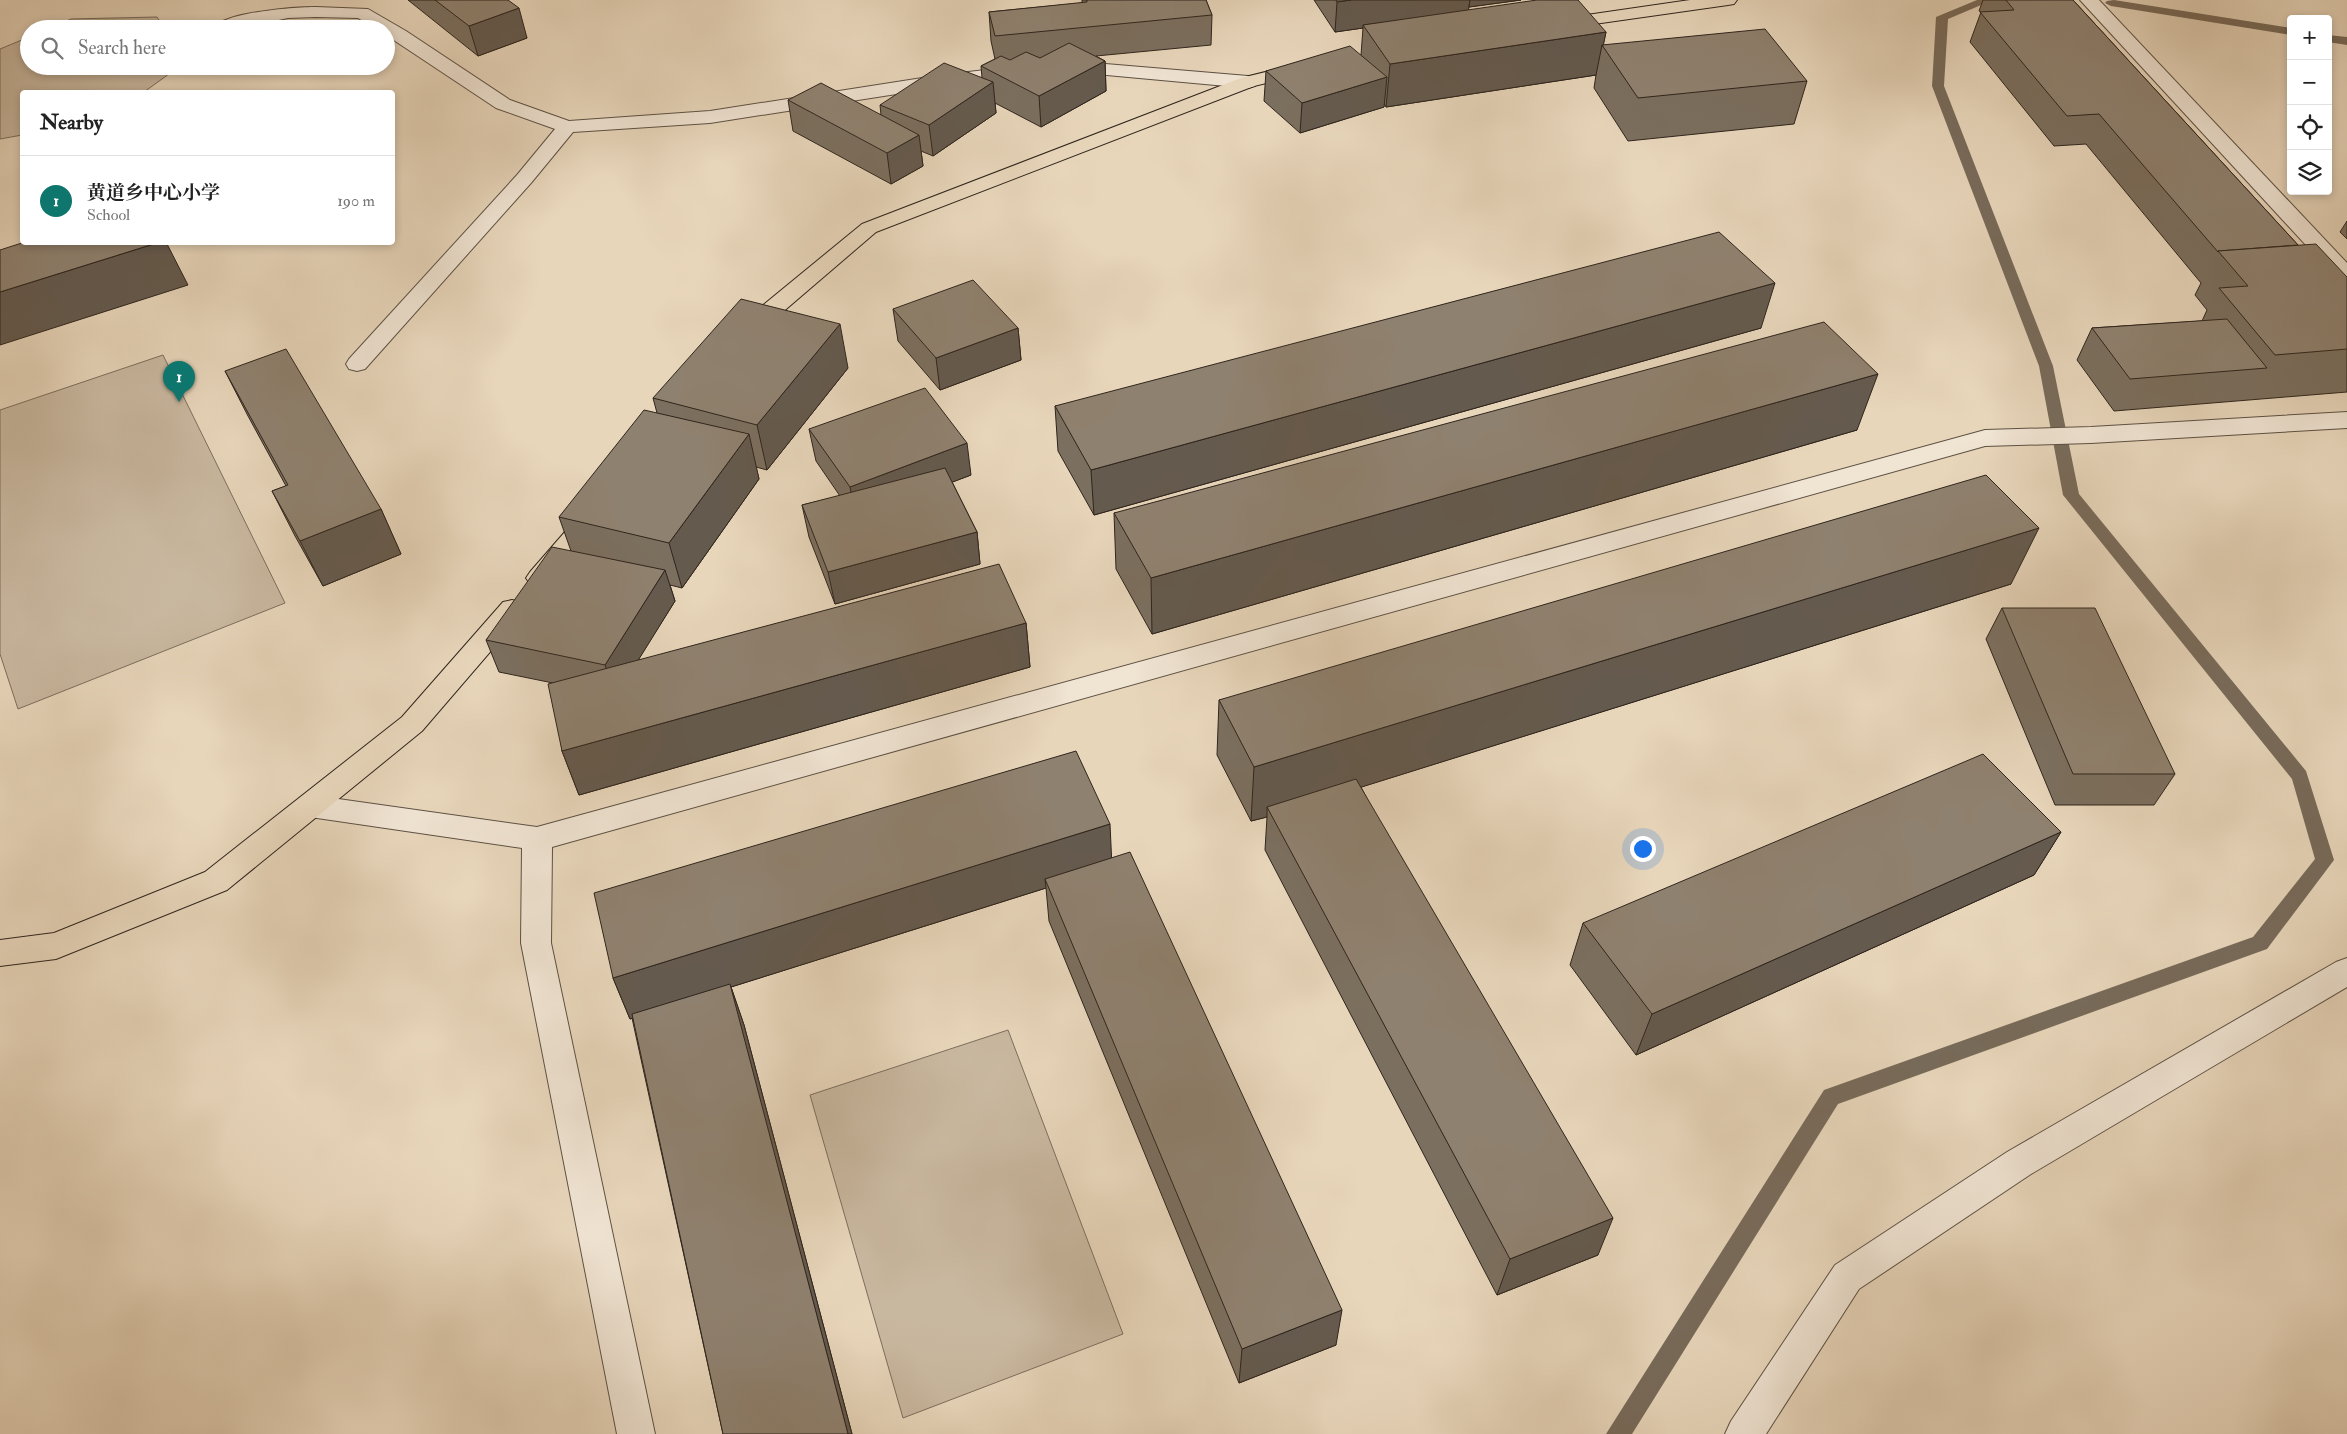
<!DOCTYPE html>
<html lang="en">
<head>
<meta charset="utf-8">
<style>
	body { margin:0; font-family:"IM FELL Double Pica","Noto Serif SC",serif; background:#f6f6f6; color:#222 }
	.controls { position:absolute; right:15px; top:15px; display:grid; overflow:hidden; border-radius:5px; box-shadow:0 2px 8px #0003 }
	.controls button { width:45px; height:45px; display:grid; place-items:center; padding:0; border:0; border-bottom:1px solid #e0e0e0; background:#fff; color:#222; font:25px sans-serif }
	.you { position:absolute; left:1642px; top:848px; width:18px; height:18px; margin:-12px; border:4px solid #fff; border-radius:50%; background:#1a73e8; box-shadow:0 0 0 8px #1a73e833 }
	.badge { display:grid; place-items:center; width:32px; height:32px; border-radius:50%; background:#0f766e; color:#fff; font-size:16px; font-weight:700 }
	.pin { position:absolute; translate:-50% -41px; filter:drop-shadow(0 1px 2px #0008) }
	.pin::after { content:''; position:absolute; top:26px; width:18px; height:15px; background:inherit; clip-path:polygon(0 0,100% 0,50% 100%) }
	.list { margin:0; padding:0; list-style:none }
	h2 { display:flex; justify-content:space-between; align-items:center; height:65px; margin:0; padding:0 20px; font-size:21px }
	h2 small { font-size:16px; font-weight:400; color:#767676 }
	.list li { display:grid; grid-template-columns:32px 1fr auto; gap:15px; align-items:center; box-sizing:border-box; height:90px; padding:0 20px; border-top:1px solid #e0e0e0 }
	.list b { display:block; font-size:19px; white-space:nowrap }
	.list p { margin:0; font-size:16px; white-space:nowrap; color:#767676 }
	.list em { font-size:16px; font-style:normal; color:#767676 }
	.icon { flex:none; width:28px; height:28px; fill:none; stroke:currentColor; stroke-width:2; stroke-linecap:round; stroke-linejoin:round }
	.map { position:relative; flex:none; width:2347px; height:1434px; overflow:hidden }
	.search { position:absolute; background:#fff; box-shadow:0 2px 8px #0003; left:20px; top:20px; width:375px; height:55px; display:flex; align-items:center; gap:12px; box-sizing:border-box; padding:0 18px; border-radius:28px; color:#767676; font-size:19px }
	.panel { position:absolute; background:#fff; box-shadow:0 2px 8px #0003; left:20px; top:90px; width:375px; height:155px; border-radius:5px }
	.map>svg:first-child { display:block }
	.green { fill:#c9b8a0; stroke:#7c6e5e }
	.lines { fill:none; stroke-linecap:round; stroke-linejoin:round }
	.stream { fill:#786b5b; fill-rule:evenodd }
	.minor-casing { stroke:#5d5144; stroke-width:2 }
	.major-casing { stroke:#2f251d; stroke-width:2 }
	.minor { fill:#f0e4d3; fill-rule:evenodd }
	.major { fill:#e8d6bb; fill-rule:evenodd }
	.wall { fill:#7b6f5f; stroke:#2f251d }
	.shaded-wall { fill:#645a4e; stroke:#2f251d }
	.building { fill:#8f816f; stroke:#2f251d }
</style>
</head>
<body>
<div class="map">
<svg width="2347" height="1434" viewBox="0 0 2347 1434">
	<rect width="100%" height="100%" fill="#e8d6bb"/>
	<filter id="stains"><feTurbulence type="fractalNoise" baseFrequency=".004" numOctaves="4"/><feColorMatrix values="0 0 0 0 .2 0 0 0 0 .09 0 0 0 0 .02 0 0 0 .5 -.17"/></filter>
	<radialGradient id="worn" r=".72"><stop offset=".6" stop-color="#630" stop-opacity="0"/><stop offset="1" stop-color="#630" stop-opacity=".3"/></radialGradient>
	<!-- green -->
	<g class="green">
		<polygon points="157,17 165,29 48,29 71,19"/>
		<polygon points="29,37 29,66 180,66 144,92 22,92 22,135 0,139 0,49"/>
		<polygon points="163,355 285,603 18,709 0,654 0,410"/>
		<polygon points="1008,1030 1123,1334 903,1418 810,1095"/>
	</g>
	<g class="lines">
		<!-- stream -->
		<g class="stream">
			<polygon points="1977,0 1993,0 1948,19 1944,86 2053,366 2079,494 2306,771 2334,860 2267,949 1838,1104 1632,1434 1606,1434 1824,1090 2253,937 2315,859 2292,779 2063,495 2039,366 1932,86 1936,17"/>
			<polygon points="2114,0 2291,28 2291,35 2111,6 2105,3 2107,1"/>
			<polygon points="2328,35 2347,37 2347,45 2328,42"/>
		</g>
		<defs>
			<g id="minor">
				<polygon points="2080,0 2099,0 2347,263 2347,282 2339,281"/>
				<path d="M316,7L368,9L406,31L510,100L569,121L710,111L935,76L1019,66L1026,68L1028,72L1026,76L1019,78L935,88L710,123L573,132L531,183L365,369L357,371L349,369L346,364L349,359L517,175L555,129L496,108L386,35V29H376L358,18L316,17L288,18L236,29H216L215,27C226,12 296,7 316,7Z"/>
				<polygon points="1070,61 1248,76 1255,78 1257,82 1255,86 1248,88 1063,71 1061,67 1063,63"/>
				<polygon points="2347,412 2347,428 2091,443 1985,446 552,847 551,943 655,1434 617,1434 521,943 522,848 310,817 300,814 296,806 300,798 310,795 537,827 1985,430 2091,427"/>
				<polygon points="2347,958 2347,987 2031,1174 1859,1289 1766,1434 1725,1434 1731,1421 1835,1265 2007,1152 2336,962"/>
			</g>
			<g id="major">
				<polygon points="1690,0 1737,0 1734,4 1728,5 1559,29 1553,28 1550,24 1553,20 1559,19"/>
				<polygon points="1302,63 1309,65 1311,69 1309,73 1254,86 876,232 778,316 756,341 748,343 740,341 737,336 762,306 862,224 1241,78"/>
				<polygon points="593,508 602,510 605,516 602,522 548,584 539,587 530,584 526,578 530,572 584,510"/>
				<polygon points="512,600 521,602 525,609 521,616 422,731 227,890 56,959 0,966 0,940 54,933 205,872 402,717 503,602"/>
			</g>
		</defs>
		<!-- minor casing -->
		<use href="#minor" class="minor-casing"/>
		<!-- major casing -->
		<use href="#major" class="major-casing"/>
		<!-- minor -->
		<use href="#minor" class="minor"/>
		<!-- major -->
		<use href="#major" class="major"/>
	</g>
	<!-- wall -->
	<g class="wall">
		<polygon points="408,0 508,0 527,38 478,56"/>
		<polygon points="1082,0 1206,0 1212,15 1211,45 1096,56 1105,61 1106,91 1041,127 995,103 996,113 933,156 921,151 923,166 891,184 793,131 788,100 881,115 880,105 982,78 981,66 995,59 991,41 989,12 1082,3"/>
		<polygon points="1314,0 1521,0 1469,7 1468,10 1606,32 1603,45 1807,81 1794,124 1628,141 1594,88 1596,75 1386,107 1384,104 1384,107 1300,133 1264,101 1266,71 1361,55 1363,28 1335,32"/>
		<polygon points="1983,0 2073,0 2298,245 2347,277 2347,392 2114,411 2077,360 2092,328 2202,321 2207,310 2195,295 2201,283 2086,144 2054,146 1970,42 1981,12 1979,11"/>
		<polygon points="2347,221 2347,239 2340,232"/>
		<polygon points="893,309 1018,328 1021,360 940,390 898,341"/>
		<polygon points="1761,328 1094,515 1058,451 1055,406"/>
		<polygon points="848,368 767,470 756,467 759,479 682,588 670,585 675,601 638,660 1026,623 1030,667 579,795 562,751 553,683 499,672 486,640 571,551 559,517 657,413 653,398"/>
		<polygon points="225,371 381,509 401,554 323,586 295,536 272,491 286,486 248,416"/>
		<polygon points="809,429 971,475 952,482 977,532 980,564 835,604 809,537 802,505 840,496 816,461"/>
		<polygon points="1857,430 1152,634 1116,569 1114,513"/>
		<polygon points="2011,584 1361,787 1598,1255 1497,1295 1265,850 1267,817 1251,821 1217,755 1219,700"/>
		<polygon points="2002,608 2175,774 2154,805 2055,805 1986,639"/>
		<polygon points="2061,832 2034,875 1636,1055 1570,965 1583,923"/>
		<polygon points="1112,858 1336,1345 1239,1383 1049,921 1046,888 731,987 744,1025 852,1434 723,1434 632,1018 630,1019 613,978"/>
	</g>
	<!-- shaded-wall -->
	<g class="shaded-wall">
		<polygon points="1351,0 1470,0 1468,13 1363,25 1363,28 1335,32 1337,2"/>
		<polygon points="1470,0 1521,0 1469,7"/>
		<polygon points="519,8 527,38 478,56 469,26"/>
		<polygon points="1606,32 1603,47 1602,45 1596,75 1386,107 1390,64"/>
		<polygon points="1105,61 1106,91 1041,127 1039,96"/>
		<polygon points="1387,77 1384,107 1300,133 1302,103"/>
		<polygon points="993,82 996,113 933,156 929,125"/>
		<polygon points="919,135 923,166 891,184 887,153"/>
		<polygon points="160,242 166,242 188,285 0,345 0,292"/>
		<polygon points="1775,283 1761,328 1094,515 1091,470"/>
		<polygon points="840,324 848,368 767,470 757,425"/>
		<polygon points="1018,328 1021,360 940,390 936,358"/>
		<polygon points="1878,374 1857,430 1152,634 1151,578"/>
		<polygon points="749,434 759,479 682,588 669,543"/>
		<polygon points="967,443 971,475 856,519 850,487"/>
		<polygon points="381,509 401,554 323,586 300,541"/>
		<polygon points="2039,528 2011,584 1272,815 1267,807 1267,817 1251,821 1254,767"/>
		<polygon points="977,532 980,564 835,604 828,572"/>
		<polygon points="665,570 675,601 616,696 605,665"/>
		<polygon points="1026,623 1030,667 579,795 562,751"/>
		<polygon points="1110,824 1112,867 1045,879 1046,888 731,987 744,1025 852,1434 848,1434 730,987 630,1019 613,978"/>
		<polygon points="2061,832 2034,875 1636,1055 1652,1014"/>
		<polygon points="1613,1218 1598,1255 1497,1295 1510,1259"/>
		<polygon points="1342,1310 1336,1345 1239,1383 1242,1349"/>
	</g>
	<!-- building -->
	<g class="building">
		<polygon points="435,0 508,0 519,8 469,26"/>
		<polygon points="1087,0 1206,0 1212,15 995,36 989,12 1087,2"/>
		<polygon points="1336,0 1351,0 1337,2"/>
		<polygon points="1537,0 1578,0 1606,32 1390,64 1363,25"/>
		<polygon points="2006,0 2073,0 2298,245 2218,251 2218,252 2099,114 2067,116 1980,12 2014,10"/>
		<polygon points="1765,29 1807,81 1638,98 1602,45"/>
		<polygon points="1069,43 1105,61 1039,96 981,66 1001,56 1010,60 1026,52 1040,58"/>
		<polygon points="1350,46 1387,77 1302,103 1266,71"/>
		<polygon points="944,63 993,82 929,125 880,105"/>
		<polygon points="821,83 919,135 887,153 788,100"/>
		<polygon points="1719,232 1775,283 1091,470 1055,406"/>
		<polygon points="25,242 160,242 0,292 0,250"/>
		<polygon points="2316,244 2347,277 2347,349 2275,355 2219,288 2248,286 2218,251"/>
		<polygon points="973,280 1018,328 936,358 893,309"/>
		<polygon points="741,299 840,324 757,425 653,398"/>
		<polygon points="2227,319 2267,368 2130,379 2092,328"/>
		<polygon points="1824,322 1878,374 1151,578 1114,513"/>
		<polygon points="286,349 381,509 300,541 272,491 288,485 225,371"/>
		<polygon points="925,388 967,443 850,487 809,429"/>
		<polygon points="644,410 749,434 669,543 559,517"/>
		<polygon points="945,468 977,532 828,572 802,505"/>
		<polygon points="1986,475 2039,528 1254,767 1219,700"/>
		<polygon points="552,547 665,570 605,665 486,640"/>
		<polygon points="999,564 1026,623 562,751 548,684"/>
		<polygon points="2002,608 2095,608 2175,774 2073,774"/>
		<polygon points="1076,751 1110,824 613,978 594,893"/>
		<polygon points="1983,754 2061,832 1652,1014 1583,923"/>
		<polygon points="1356,779 1613,1218 1510,1259 1267,807"/>
		<polygon points="1130,852 1342,1310 1242,1349 1045,879"/>
		<polygon points="730,984 848,1434 723,1434 632,1014"/>
	</g>
	<rect width="100%" height="100%" filter="url(#stains)"/>
	<rect width="100%" height="100%" fill="url(#worn)"/>
</svg>
<div class="controls">
<button>+</button>
<button>−</button>
<button><svg class="icon" aria-label="locate" viewBox="0 0 24 24"><circle cx="12" cy="12" r="6"/><path d="M12 2v4M12 18v4M2 12h4M18 12h4"/></svg></button>
<button><svg class="icon" aria-label="layers" viewBox="0 0 24 24"><path d="M12 4l9 5-9 5-9-5zM3 14l9 5 9-5"/></svg></button>
</div>
<div class="you"></div>
<div class="pin badge" style="left:179px;top:402px">1</div>
<div class="search"><svg class="icon" aria-label="search" viewBox="0 0 24 24"><circle cx="10" cy="10" r="6"/><path d="M15 15l6 6"/></svg>Search here</div>
<section class="panel">
<h2>Nearby<small></small></h2>
<ul class="list">
<li><span class="badge">1</span><div><b>黄道乡中心小学</b><p>School</p></div><em>190 m</em></li>
</ul>
</section>
</div>
</body>
</html>
